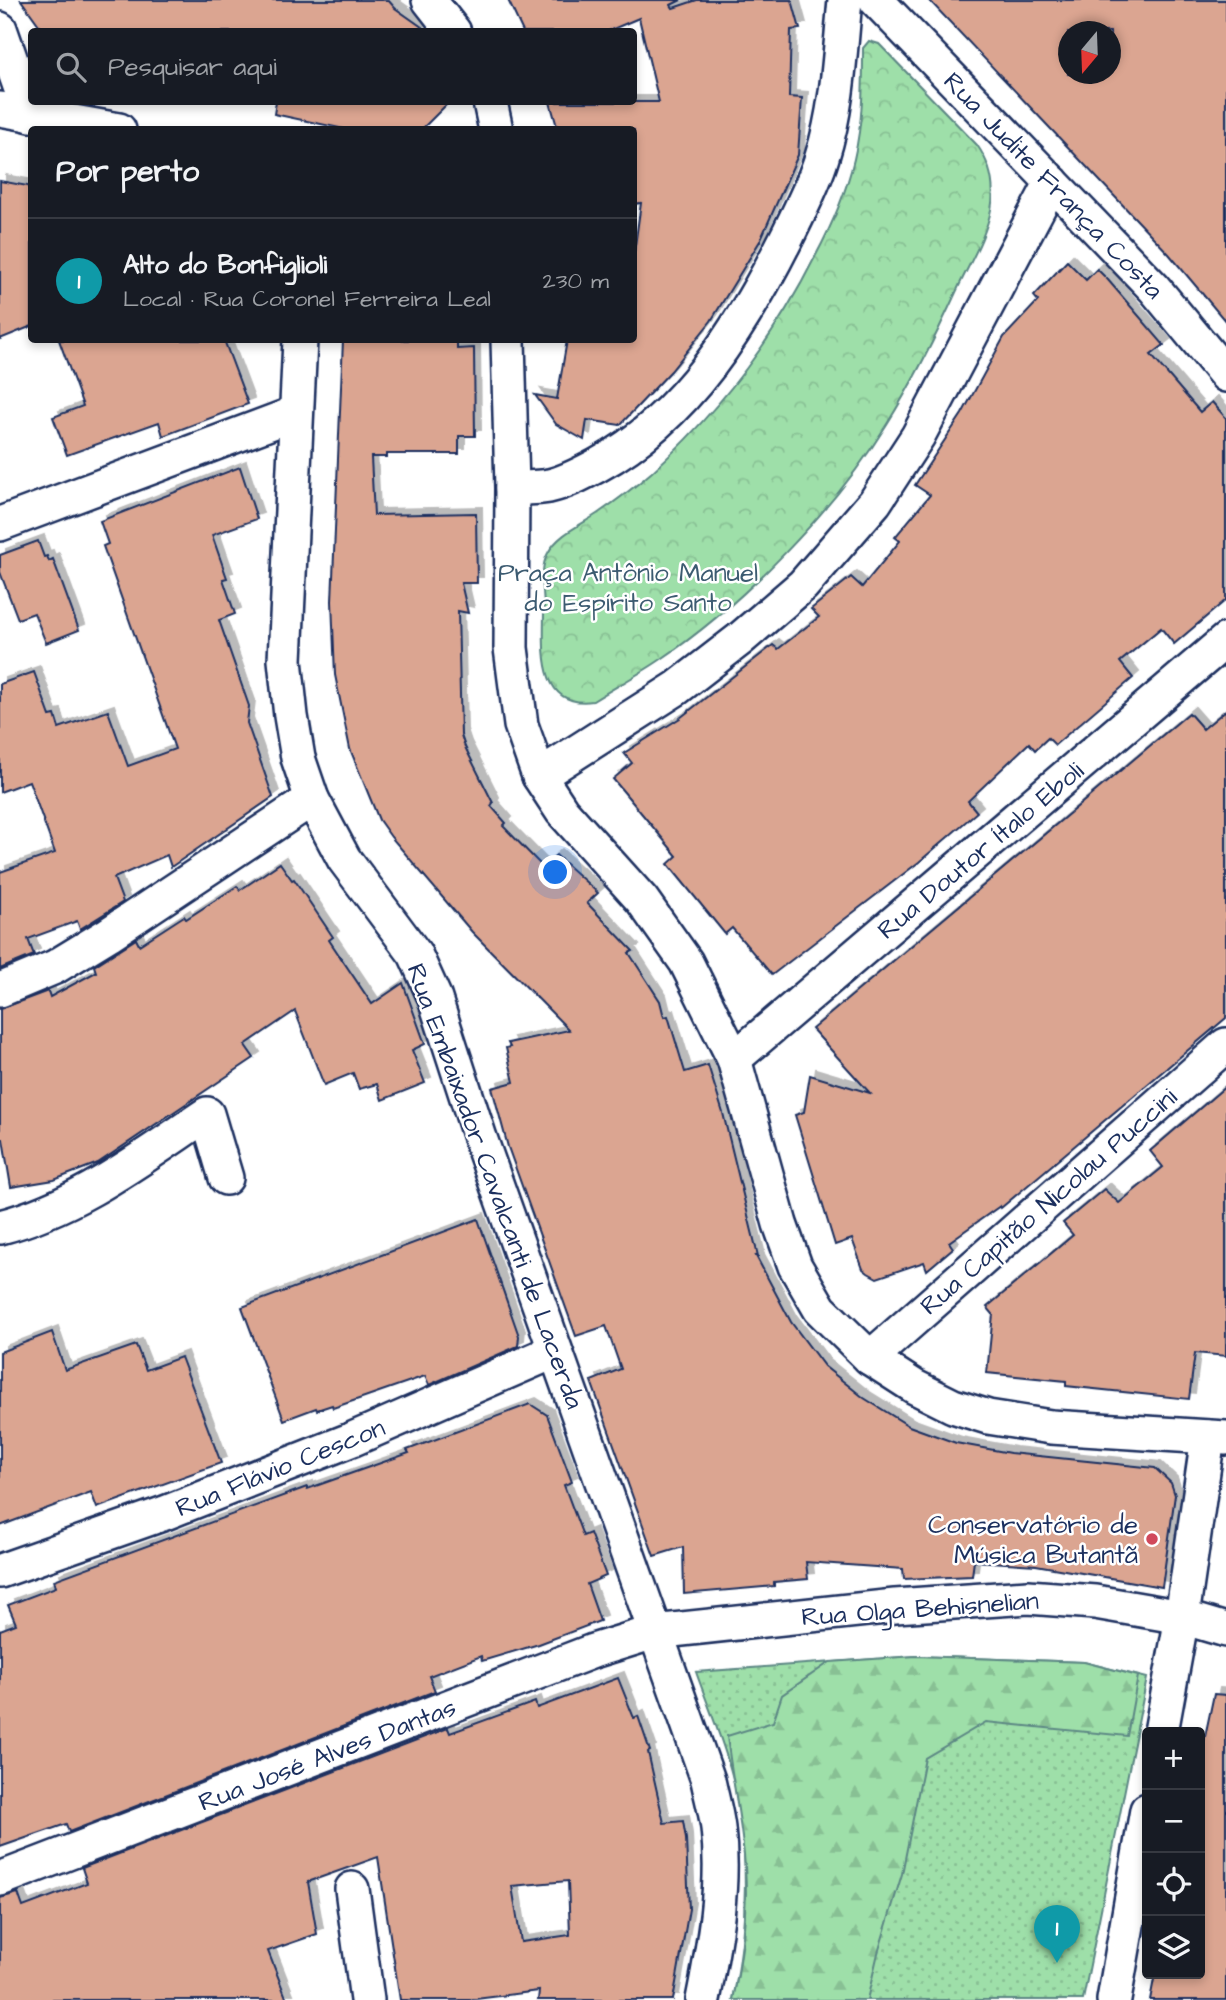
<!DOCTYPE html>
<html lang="pt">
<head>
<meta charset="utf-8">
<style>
	body { margin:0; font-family:"Architects Daughter",sans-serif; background:#242831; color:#f1f3f6 }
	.controls { position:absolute; right:21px; bottom:21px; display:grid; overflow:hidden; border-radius:7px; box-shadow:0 4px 10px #0003 }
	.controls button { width:63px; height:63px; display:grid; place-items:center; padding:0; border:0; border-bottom:2px solid #363941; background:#171b24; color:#f1f3f6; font:35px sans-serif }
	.compass { position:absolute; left:1058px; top:21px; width:63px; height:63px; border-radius:50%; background:#171b24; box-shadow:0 4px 10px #0003; rotate:199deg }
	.you { position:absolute; left:556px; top:873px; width:24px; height:24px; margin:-18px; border:5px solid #fff; border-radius:50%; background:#1a73e8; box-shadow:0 0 0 10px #1a73e833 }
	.badge { display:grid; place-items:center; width:46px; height:46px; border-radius:50%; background:#ea580c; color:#fff; font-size:23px; font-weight:700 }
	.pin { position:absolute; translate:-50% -58px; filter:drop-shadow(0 2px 4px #0008) }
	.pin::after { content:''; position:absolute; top:37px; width:24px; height:21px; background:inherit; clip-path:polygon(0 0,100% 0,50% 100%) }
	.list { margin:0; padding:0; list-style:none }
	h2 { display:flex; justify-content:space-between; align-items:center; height:91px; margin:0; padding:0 28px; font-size:30px }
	h2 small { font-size:23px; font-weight:400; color:#9ea1a6 }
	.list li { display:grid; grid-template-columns:46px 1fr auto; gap:21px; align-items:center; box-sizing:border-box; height:126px; padding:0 28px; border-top:2px solid #363941 }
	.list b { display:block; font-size:26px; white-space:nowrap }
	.list p { margin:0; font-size:23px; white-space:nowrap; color:#9ea1a6 }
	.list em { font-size:23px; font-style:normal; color:#9ea1a6 }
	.icon { flex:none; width:38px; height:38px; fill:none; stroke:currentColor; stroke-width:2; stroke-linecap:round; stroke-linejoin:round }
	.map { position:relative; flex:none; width:1226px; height:2000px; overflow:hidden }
	.search { position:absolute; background:#171b24; box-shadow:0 4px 10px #0003; left:28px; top:28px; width:609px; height:77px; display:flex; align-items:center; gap:18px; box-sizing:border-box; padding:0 24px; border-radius:7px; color:#9ea1a6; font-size:26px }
	.panel { position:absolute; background:#171b24; box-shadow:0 4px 10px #0003; left:28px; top:126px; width:609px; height:217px; border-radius:7px }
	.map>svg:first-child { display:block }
	.grass { fill:url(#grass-dots); stroke:#5c8784; stroke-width:2 }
	.forest { fill:url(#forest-firs); stroke:#5c8784; stroke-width:2 }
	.park { fill:url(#park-crowns); stroke:#5c8784; stroke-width:2 }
	.building { fill:#dba591; stroke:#1b2f5e; stroke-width:2; fill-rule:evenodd; filter:url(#shadow) }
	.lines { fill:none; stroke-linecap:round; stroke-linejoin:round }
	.minor-casing { stroke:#1b2f5e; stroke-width:38 }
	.minor { stroke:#fff; stroke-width:33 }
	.poi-dot { fill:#d1495b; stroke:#fff; stroke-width:2.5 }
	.labels { text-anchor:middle; stroke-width:5; stroke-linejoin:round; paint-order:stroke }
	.street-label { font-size:26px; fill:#1b2f5e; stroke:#fff }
	.park-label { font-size:26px; fill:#3c5b71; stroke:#fff }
	.poi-label { font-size:26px; fill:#1b2f5e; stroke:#fff; text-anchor:end }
</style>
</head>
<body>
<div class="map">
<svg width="1226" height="2000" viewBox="0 0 1226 2000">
	<defs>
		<pattern id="grass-dots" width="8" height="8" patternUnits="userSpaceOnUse" patternTransform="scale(1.75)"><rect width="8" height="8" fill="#9edfa9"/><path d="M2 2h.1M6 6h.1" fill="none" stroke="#88c094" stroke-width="1.8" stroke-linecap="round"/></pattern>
		<pattern id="forest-firs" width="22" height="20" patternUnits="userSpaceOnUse" patternTransform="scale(1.75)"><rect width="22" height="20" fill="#9edfa9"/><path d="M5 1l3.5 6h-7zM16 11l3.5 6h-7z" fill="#88c094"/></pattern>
		<pattern id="park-crowns" width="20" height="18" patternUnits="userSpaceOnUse" patternTransform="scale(1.75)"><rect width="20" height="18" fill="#9edfa9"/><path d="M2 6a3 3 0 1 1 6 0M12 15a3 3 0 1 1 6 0" fill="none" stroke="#88c094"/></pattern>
		<filter id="shadow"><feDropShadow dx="6" dy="-6" stdDeviation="0" flood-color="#0004"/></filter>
	</defs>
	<rect width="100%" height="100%" fill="#fff"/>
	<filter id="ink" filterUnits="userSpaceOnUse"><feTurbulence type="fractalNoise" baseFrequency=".0143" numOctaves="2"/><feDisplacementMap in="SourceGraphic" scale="14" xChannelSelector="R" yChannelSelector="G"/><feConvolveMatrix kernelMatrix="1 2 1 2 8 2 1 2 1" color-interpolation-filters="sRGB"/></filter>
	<g filter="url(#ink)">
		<!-- grass -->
		<path class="grass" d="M916,1656L1084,1662L1147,1678L1083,2000H733C748,1929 750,1845 732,1775C723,1740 708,1706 696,1672Z"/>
		<!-- forest -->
		<path class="forest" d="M916,1656L1084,1662L1138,1676L1127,1736L986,1722L925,1758L902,1874L878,1953L867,2000H733C741,1965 745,1929 746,1893C746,1841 733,1788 727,1736L773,1722L782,1695L830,1662Z"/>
		<!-- park -->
		<path class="park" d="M869,41L879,44L977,145C1012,195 981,240 958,288C937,334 914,381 887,424C835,509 743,604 660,660C638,675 615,687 593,701C537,709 544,647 544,611C544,592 539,569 548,553C558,534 581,525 597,514C616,501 635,487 652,472C719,411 774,339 815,257C832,225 846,194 854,159C863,121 863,86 863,48Z"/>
		<!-- building -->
		<g class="building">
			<polygon points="21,0 388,0 395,8 429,32 44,32"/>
			<polygon points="508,0 681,0 671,5 673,8 697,0 792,0 800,29 791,30 789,97 802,98 798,155 760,241 711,321 671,371 620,425 587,420 584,440 556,424 535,395 557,399 567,340 634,340 634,253 641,203 634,204 634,130 558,130 550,102 659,102 639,18 606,32 523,32"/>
			<path d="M929,0H1226V322L1169,254ZM1068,32H1110V74H1068Z"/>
			<polygon points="276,102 449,102 421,130 349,130 274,114"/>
			<polygon points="0,181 28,186 32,200 32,326 0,339"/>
			<polygon points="1067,261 1086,280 1097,269 1108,280 1164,345 1151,355 1200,412 1212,402 1226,418 1226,600 1174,644 1161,628 1120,662 1133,678 1055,745 1048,738 1035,750 1029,743 968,801 977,812 919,862 772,975 732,928 725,934 668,864 677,856 613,779 632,763 624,753 680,718 773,645 778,649 819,617 811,609 851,577 862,587 900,541 895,537 930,495 915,485 962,414 1004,337 1038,301 1034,296"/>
			<polygon points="59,340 224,340 248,404 163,436 159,422 67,455 53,417 83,406"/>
			<polygon points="343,340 457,340 457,349 474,348 475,436 459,436 459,454 387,454 387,457 371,457 374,515 476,513 477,583 461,583 468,613 458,611 461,735 465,747 493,803 491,806 506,823 503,826 543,867 556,855 598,893 587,903 633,951 629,953 660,1001 664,1017 668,1016 685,1072 708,1065 723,1113 758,1256 756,1256 791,1322 824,1366 864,1398 909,1426 956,1443 1010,1453 1155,1468 1171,1483 1175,1495 1162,1587 1036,1565 974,1561 972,1576 904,1579 903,1569 806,1562 808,1579 774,1582 774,1586 684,1594 683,1547 654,1556 591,1381 621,1369 606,1326 576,1336 508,1147 492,1088 514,1082 506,1048 510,1047 508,1043 569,1030 472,932 391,837 379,820 350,749 335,675 332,601"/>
			<polygon points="240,467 257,519 212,535 227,578 223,579 235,614 219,620 249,706 247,723 273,797 171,867 167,855 114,878 123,902 80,929 77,921 28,939 34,955 0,969 0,872 55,853 29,781 0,792 0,684 34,672 50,716 55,715 59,728 108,711 128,766 175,749 103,546 108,544 100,521"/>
			<polygon points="38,541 44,557 47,556 49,561 53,559 79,630 46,643 34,613 18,619 0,572 0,555"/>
			<polygon points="1226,710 1226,1018 1001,1208 1000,1206 949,1242 953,1248 927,1270 924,1262 877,1278 868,1273 863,1269 852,1239 835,1245 795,1115 804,1112 810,1075 870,1093 812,1029 1189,713 1203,729"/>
			<polygon points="280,863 292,880 294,879 333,937 329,940 372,1004 403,983 425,1044 412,1050 425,1083 382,1100 377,1084 359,1089 353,1073 324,1085 295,1011 245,1045 254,1058 98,1163 54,1180 11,1187 3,1139 0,1139 0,1009 48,991 50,997 96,972 94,966 136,939 139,945 184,916 186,919 237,886 240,890"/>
			<polygon points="1226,1086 1226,1356 1195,1353 1189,1399 1066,1386 1066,1381 987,1373 993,1314 987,1307 1073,1235 1063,1223 1104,1189 1119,1203 1163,1167 1150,1151"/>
			<polygon points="478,1219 519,1336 518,1346 429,1385 425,1376 333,1408 332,1405 317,1410 316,1408 284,1420 242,1307"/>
			<polygon points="52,1332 65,1370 136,1345 146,1370 181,1357 221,1463 97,1508 91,1492 0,1526 0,1352"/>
			<polygon points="530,1404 547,1415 572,1482 564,1485 583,1536 590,1533 606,1576 587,1584 600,1621 539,1644 482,1661 481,1656 429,1676 435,1691 69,1832 66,1824 0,1847 0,1630 16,1624 8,1605 56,1587 54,1580 307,1487 307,1489 409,1453 407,1450"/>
			<path d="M618,1678L634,1718L638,1716L650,1751L648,1752L664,1823L683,1821L686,1839L689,1909L673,2000H538L539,1991L468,2000H400L378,1857L308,1882L317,1934L268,1951L287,2000H0V1898L18,1893L23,1907L87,1883L82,1868L448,1728L450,1733L535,1702L537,1708ZM568,1881L570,1935L521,1942L512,1886Z"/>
			<polygon points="1214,1694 1226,1695 1226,2000 1150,2000 1155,1974 1200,1974 1200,1760"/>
		</g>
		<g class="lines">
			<defs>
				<g id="minor">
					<polyline points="429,0 454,32"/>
					<polyline points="876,0 1154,288 1226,375"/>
					<polyline points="0,29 30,115"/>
					<polyline points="490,102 496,130"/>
					<polyline points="0,109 119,130"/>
					<path d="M300,340L285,660L291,716L298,758L312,799L344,859L415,954L434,996L480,1138L708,1780C711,1795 716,1812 718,1828C725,1885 714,1944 703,2000"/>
					<polyline points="508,340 512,488 511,648 521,725 539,776 562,811 642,900 686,962 734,1059 780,1224 795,1266 820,1309 870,1358 915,1387 953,1406 988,1417 1051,1427 1226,1438"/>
					<path d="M512,488C524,488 538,488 549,486C567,482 583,473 598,465C687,417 744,323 788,235C800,210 814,184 822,157C838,107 840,52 845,0"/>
					<polyline points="0,524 296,413"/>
					<polyline points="539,776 677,688 739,640 803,585 875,502 918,436 1052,182"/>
					<polyline points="0,990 55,967 109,934 312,799"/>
					<polyline points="734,1059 1226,640"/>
					<path d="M0,1227C78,1207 141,1158 207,1114L226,1178"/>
					<polyline points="870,1358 1226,1045"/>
					<polyline points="0,1571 165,1513 353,1439 555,1351"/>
					<polyline points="1161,1732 1182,1617 1208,1437"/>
					<polyline points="0,1879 593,1651 654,1632 895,1606 1028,1597 1095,1602 1182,1617 1226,1630"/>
					<polyline points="352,1889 367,2000"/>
					<polyline points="1114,2000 1147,1810"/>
				</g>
			</defs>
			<!-- minor casing -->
			<use href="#minor" class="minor-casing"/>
			<!-- minor -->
			<use href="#minor" class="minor"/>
		</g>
	</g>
	<!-- markers -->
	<circle class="poi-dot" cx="1152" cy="1539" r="7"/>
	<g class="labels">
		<!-- street labels -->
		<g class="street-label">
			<text transform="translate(1054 185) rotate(46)" y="9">Rua Judite França Costa</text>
			<text transform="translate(980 850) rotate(-40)" y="9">Rua Doutor Ítalo Eboli</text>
			<text transform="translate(496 1186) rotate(70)" y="9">Rua Embaixador Cavalcanti de Lacerda</text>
			<text transform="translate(1048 1201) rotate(-41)" y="9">Rua Capitão Nicolau Puccini</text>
			<text transform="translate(280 1467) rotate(-22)" y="9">Rua Flávio Cescon</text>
			<text transform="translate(920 1608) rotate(-4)" y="9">Rua Olga Behisnelian</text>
			<text transform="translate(327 1754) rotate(-21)" y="9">Rua José Alves Dantas</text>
		</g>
		<!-- park labels -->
		<g class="park-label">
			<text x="628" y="581">Praça Antônio Manuel<tspan x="628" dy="30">do Espírito Santo</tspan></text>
		</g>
		<!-- poi labels -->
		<g class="poi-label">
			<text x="1138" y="1533">Conservatório de<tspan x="1138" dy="30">Música Butantã</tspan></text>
		</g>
	</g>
</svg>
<div class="controls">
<button>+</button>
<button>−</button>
<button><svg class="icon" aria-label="locate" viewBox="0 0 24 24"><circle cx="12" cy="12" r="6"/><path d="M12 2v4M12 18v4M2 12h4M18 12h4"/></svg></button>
<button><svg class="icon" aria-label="layers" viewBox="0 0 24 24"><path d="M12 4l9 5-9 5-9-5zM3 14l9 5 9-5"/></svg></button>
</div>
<svg class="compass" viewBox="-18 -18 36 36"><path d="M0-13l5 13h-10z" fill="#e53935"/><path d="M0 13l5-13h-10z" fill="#9ea1a6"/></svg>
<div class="you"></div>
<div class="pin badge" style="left:1057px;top:1963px;background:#0f9aa8">1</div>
<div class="search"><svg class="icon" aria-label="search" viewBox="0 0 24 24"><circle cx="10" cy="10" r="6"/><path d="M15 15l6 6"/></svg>Pesquisar aqui</div>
<section class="panel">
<h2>Por perto<small></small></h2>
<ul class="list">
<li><span class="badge" style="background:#0f9aa8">1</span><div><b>Alto do Bonfiglioli</b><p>Local · Rua Coronel Ferreira Leal</p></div><em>230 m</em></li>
</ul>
</section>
</div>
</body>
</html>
